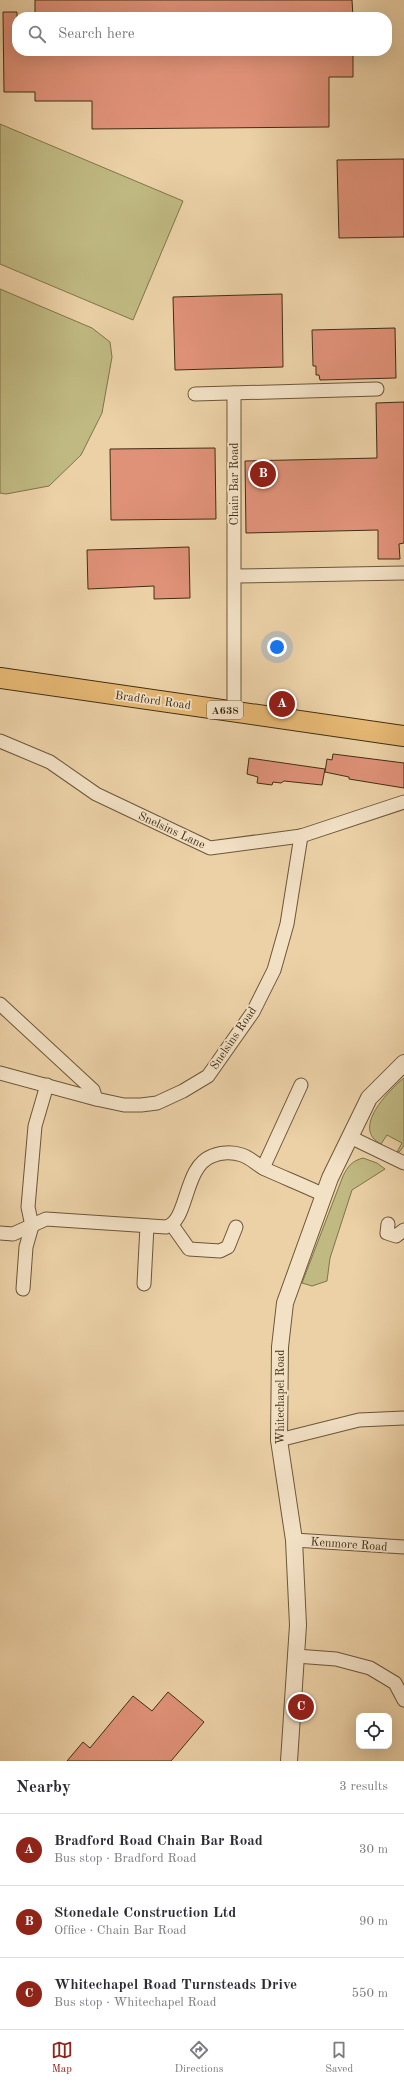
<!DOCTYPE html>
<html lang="en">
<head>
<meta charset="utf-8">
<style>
	body { margin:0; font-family:"Old Standard TT",serif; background:#f7f7f7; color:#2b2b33 }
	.controls { position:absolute; right:12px; bottom:12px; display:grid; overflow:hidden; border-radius:8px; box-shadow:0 4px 16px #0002 }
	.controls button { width:36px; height:36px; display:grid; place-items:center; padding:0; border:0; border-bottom:1px solid #e1e1e2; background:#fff; color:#2b2b33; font:20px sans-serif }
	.you { position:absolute; left:277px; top:647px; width:14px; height:14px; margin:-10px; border:3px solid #fff; border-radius:50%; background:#1a73e8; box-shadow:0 0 0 6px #1a73e833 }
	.badge { display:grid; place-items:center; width:26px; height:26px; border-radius:50%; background:#8f2418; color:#fff; font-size:13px; font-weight:700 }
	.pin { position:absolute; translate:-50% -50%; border:2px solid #fff; box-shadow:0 1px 4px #0006 }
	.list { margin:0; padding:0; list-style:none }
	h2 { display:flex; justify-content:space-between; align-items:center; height:52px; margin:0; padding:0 16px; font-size:17px }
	h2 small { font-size:13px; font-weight:400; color:#7c7c81 }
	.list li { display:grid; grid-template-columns:26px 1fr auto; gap:12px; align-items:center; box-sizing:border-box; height:72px; padding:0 16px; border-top:1px solid #e1e1e2 }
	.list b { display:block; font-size:15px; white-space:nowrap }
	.list p { margin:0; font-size:13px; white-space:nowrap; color:#7c7c81 }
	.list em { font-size:13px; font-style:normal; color:#7c7c81 }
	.icon { flex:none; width:22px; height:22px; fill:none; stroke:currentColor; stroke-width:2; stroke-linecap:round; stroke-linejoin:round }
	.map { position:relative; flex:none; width:404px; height:1761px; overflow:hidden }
	.search { position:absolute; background:#fff; box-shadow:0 4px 16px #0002; left:12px; right:12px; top:12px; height:44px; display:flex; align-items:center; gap:10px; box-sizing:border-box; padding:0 14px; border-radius:16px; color:#7c7c81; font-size:15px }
	.sheet { height:268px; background:#fff }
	nav { display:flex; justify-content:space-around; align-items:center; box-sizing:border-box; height:56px; border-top:1px solid #e1e1e2; background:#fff; font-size:11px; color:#7c7c81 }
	nav a { display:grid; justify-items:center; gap:2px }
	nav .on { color:#8f2418 }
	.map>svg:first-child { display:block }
	.green { fill:#c0b982; stroke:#80744b }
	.building { fill:#e09279; stroke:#402e14 }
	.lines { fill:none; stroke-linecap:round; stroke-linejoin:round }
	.minor-casing { stroke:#6b5739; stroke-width:15 }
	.tertiary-casing { stroke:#6b5739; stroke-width:18 }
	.primary-casing { stroke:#402e14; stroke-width:22 }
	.minor { stroke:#f3e1c6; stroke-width:13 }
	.tertiary { stroke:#f3e1c6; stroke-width:16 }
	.primary { stroke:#e6b874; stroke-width:20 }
	.labels { text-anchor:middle; stroke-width:3.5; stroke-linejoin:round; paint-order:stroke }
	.shield { fill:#f3e1c6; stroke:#766449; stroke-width:1 }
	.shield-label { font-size:11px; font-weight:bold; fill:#402e14 }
	.street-label { font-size:12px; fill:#402e14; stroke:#f3e1c6 }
</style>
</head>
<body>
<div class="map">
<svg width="404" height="1761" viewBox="0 0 404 1761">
	<rect width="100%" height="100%" fill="#ecd1a7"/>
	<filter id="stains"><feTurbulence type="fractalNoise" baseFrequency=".005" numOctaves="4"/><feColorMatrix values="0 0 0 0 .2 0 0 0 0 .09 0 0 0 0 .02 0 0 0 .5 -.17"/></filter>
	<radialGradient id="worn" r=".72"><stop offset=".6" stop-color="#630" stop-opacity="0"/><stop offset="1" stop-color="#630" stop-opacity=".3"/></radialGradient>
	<!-- green -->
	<g class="green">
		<polygon points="0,124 183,201 133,320 0,264"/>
		<polygon points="0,289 92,328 110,342 112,357 102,413 81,455 49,486 6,494 0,493"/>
		<path d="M404,1078V1146L399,1152H397L402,1143L387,1135L381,1144C351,1129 388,1091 404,1078Z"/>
		<path d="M363,1158L377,1163L385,1169L352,1190L330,1258L327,1281L312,1286L302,1283L343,1176C348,1166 352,1161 363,1158Z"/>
	</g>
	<!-- building -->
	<g class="building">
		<polygon points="35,0 352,0 353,17 35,17"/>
		<polygon points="3,12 17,12 17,51 353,51 353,77 329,77 329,127 92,129 92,101 35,101 35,92 4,92"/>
		<polygon points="404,159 404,237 339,238 337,160"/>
		<polygon points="282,294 283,367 175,370 173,297"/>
		<polygon points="395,328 396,378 320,380 319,375 316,375 316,366 313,366 312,330"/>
		<polygon points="404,402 404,543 399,544 400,559 378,559 378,530 246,533 245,461 377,458 376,403"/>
		<polygon points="215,448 216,519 111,520 110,449"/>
		<polygon points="189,547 190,598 154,599 154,586 88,589 87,550"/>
		<polygon points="333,754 404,763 404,788 349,779 349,777 325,772 327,759 332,760"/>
		<polygon points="249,758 325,769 322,785 284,781 281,783 273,782 272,785 257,783 258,777 247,774"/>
		<polygon points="168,1692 204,1722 171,1761 67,1761 83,1742 90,1748 133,1696 152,1711"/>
	</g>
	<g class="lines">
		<defs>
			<g id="minor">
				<polyline points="195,394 377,389"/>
				<polyline points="235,576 404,573"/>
				<polyline points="234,712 234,393"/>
				<polyline points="0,741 50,762 96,794 210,848 301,836 404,802"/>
				<polyline points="0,1004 93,1090 96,1099"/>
				<polyline points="0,1073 96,1099 124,1105 141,1105 157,1103 183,1091 208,1076 253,1012 274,970 287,924 301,836"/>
				<polyline points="350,1137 404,1163"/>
				<polyline points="263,1168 301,1085"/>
				<polyline points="388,1224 387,1233 396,1236 404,1230"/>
				<polyline points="172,1225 189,1249 220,1251 228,1247 236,1227"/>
				<path d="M0,1233L13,1234L46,1219L166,1227C189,1221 183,1167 212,1156C221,1152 233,1152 242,1155C251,1158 257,1165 265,1169C285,1178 305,1186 324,1195"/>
				<polyline points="144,1284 147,1226"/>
				<polyline points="23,1289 26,1247 32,1226 28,1207 35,1126 47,1085"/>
				<polyline points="279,1440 359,1420 404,1418"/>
				<polyline points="294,1540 404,1547"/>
				<polyline points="296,1656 336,1659 370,1668 395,1683 404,1700"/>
			</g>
			<polyline id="tertiary" points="289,1761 298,1625 294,1540 279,1440 280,1347 285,1303 330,1178 369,1098 404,1063"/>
			<polyline id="primary" points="0,678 404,736"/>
		</defs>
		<!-- minor casing -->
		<use href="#minor" class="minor-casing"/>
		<!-- tertiary casing -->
		<use href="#tertiary" class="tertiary-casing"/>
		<!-- primary casing -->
		<use href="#primary" class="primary-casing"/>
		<!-- minor -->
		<use href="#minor" class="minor"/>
		<!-- tertiary -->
		<use href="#tertiary" class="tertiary"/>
		<!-- primary -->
		<use href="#primary" class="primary"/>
	</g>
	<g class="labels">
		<!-- shield labels -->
		<rect class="shield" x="207" y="701" width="36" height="18" rx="3"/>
		<g class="shield-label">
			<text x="225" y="714">A638</text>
		</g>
		<!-- street labels -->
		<g class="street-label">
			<text transform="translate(234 484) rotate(-90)" y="4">Chain Bar Road</text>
			<text transform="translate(153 700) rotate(8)" y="4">Bradford Road</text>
			<text transform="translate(172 830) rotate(25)" y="4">Snelsins Lane</text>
			<text transform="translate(233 1038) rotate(-56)" y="4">Snelsins Road</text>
			<text transform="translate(280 1397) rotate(-90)" y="4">Whitechapel Road</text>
			<text transform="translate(349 1544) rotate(4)" y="4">Kenmore Road</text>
		</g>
	</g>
	<rect width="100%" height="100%" filter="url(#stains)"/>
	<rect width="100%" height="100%" fill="url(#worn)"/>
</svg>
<div class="controls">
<button><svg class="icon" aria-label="locate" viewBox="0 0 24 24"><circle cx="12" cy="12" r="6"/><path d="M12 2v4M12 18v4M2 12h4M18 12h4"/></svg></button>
</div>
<div class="you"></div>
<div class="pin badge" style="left:282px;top:704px">A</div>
<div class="pin badge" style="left:263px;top:474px">B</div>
<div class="pin badge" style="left:301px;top:1707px">C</div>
<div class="search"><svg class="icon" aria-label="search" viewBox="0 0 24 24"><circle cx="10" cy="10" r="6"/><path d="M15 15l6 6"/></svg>Search here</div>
</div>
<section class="sheet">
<h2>Nearby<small>3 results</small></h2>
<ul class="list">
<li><span class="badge">A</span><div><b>Bradford Road Chain Bar Road</b><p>Bus stop · Bradford Road</p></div><em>30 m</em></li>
<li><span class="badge">B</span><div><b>Stonedale Construction Ltd</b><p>Office · Chain Bar Road</p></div><em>90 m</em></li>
<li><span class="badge">C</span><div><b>Whitechapel Road Turnsteads Drive</b><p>Bus stop · Whitechapel Road</p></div><em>550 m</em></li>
</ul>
</section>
<nav>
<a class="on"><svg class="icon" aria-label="map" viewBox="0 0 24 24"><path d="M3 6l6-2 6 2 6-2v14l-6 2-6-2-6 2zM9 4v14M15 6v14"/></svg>Map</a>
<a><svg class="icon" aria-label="directions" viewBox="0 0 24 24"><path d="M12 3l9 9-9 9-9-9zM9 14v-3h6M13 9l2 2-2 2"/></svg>Directions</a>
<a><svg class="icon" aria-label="saved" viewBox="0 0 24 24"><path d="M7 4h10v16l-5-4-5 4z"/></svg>Saved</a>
</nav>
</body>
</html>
